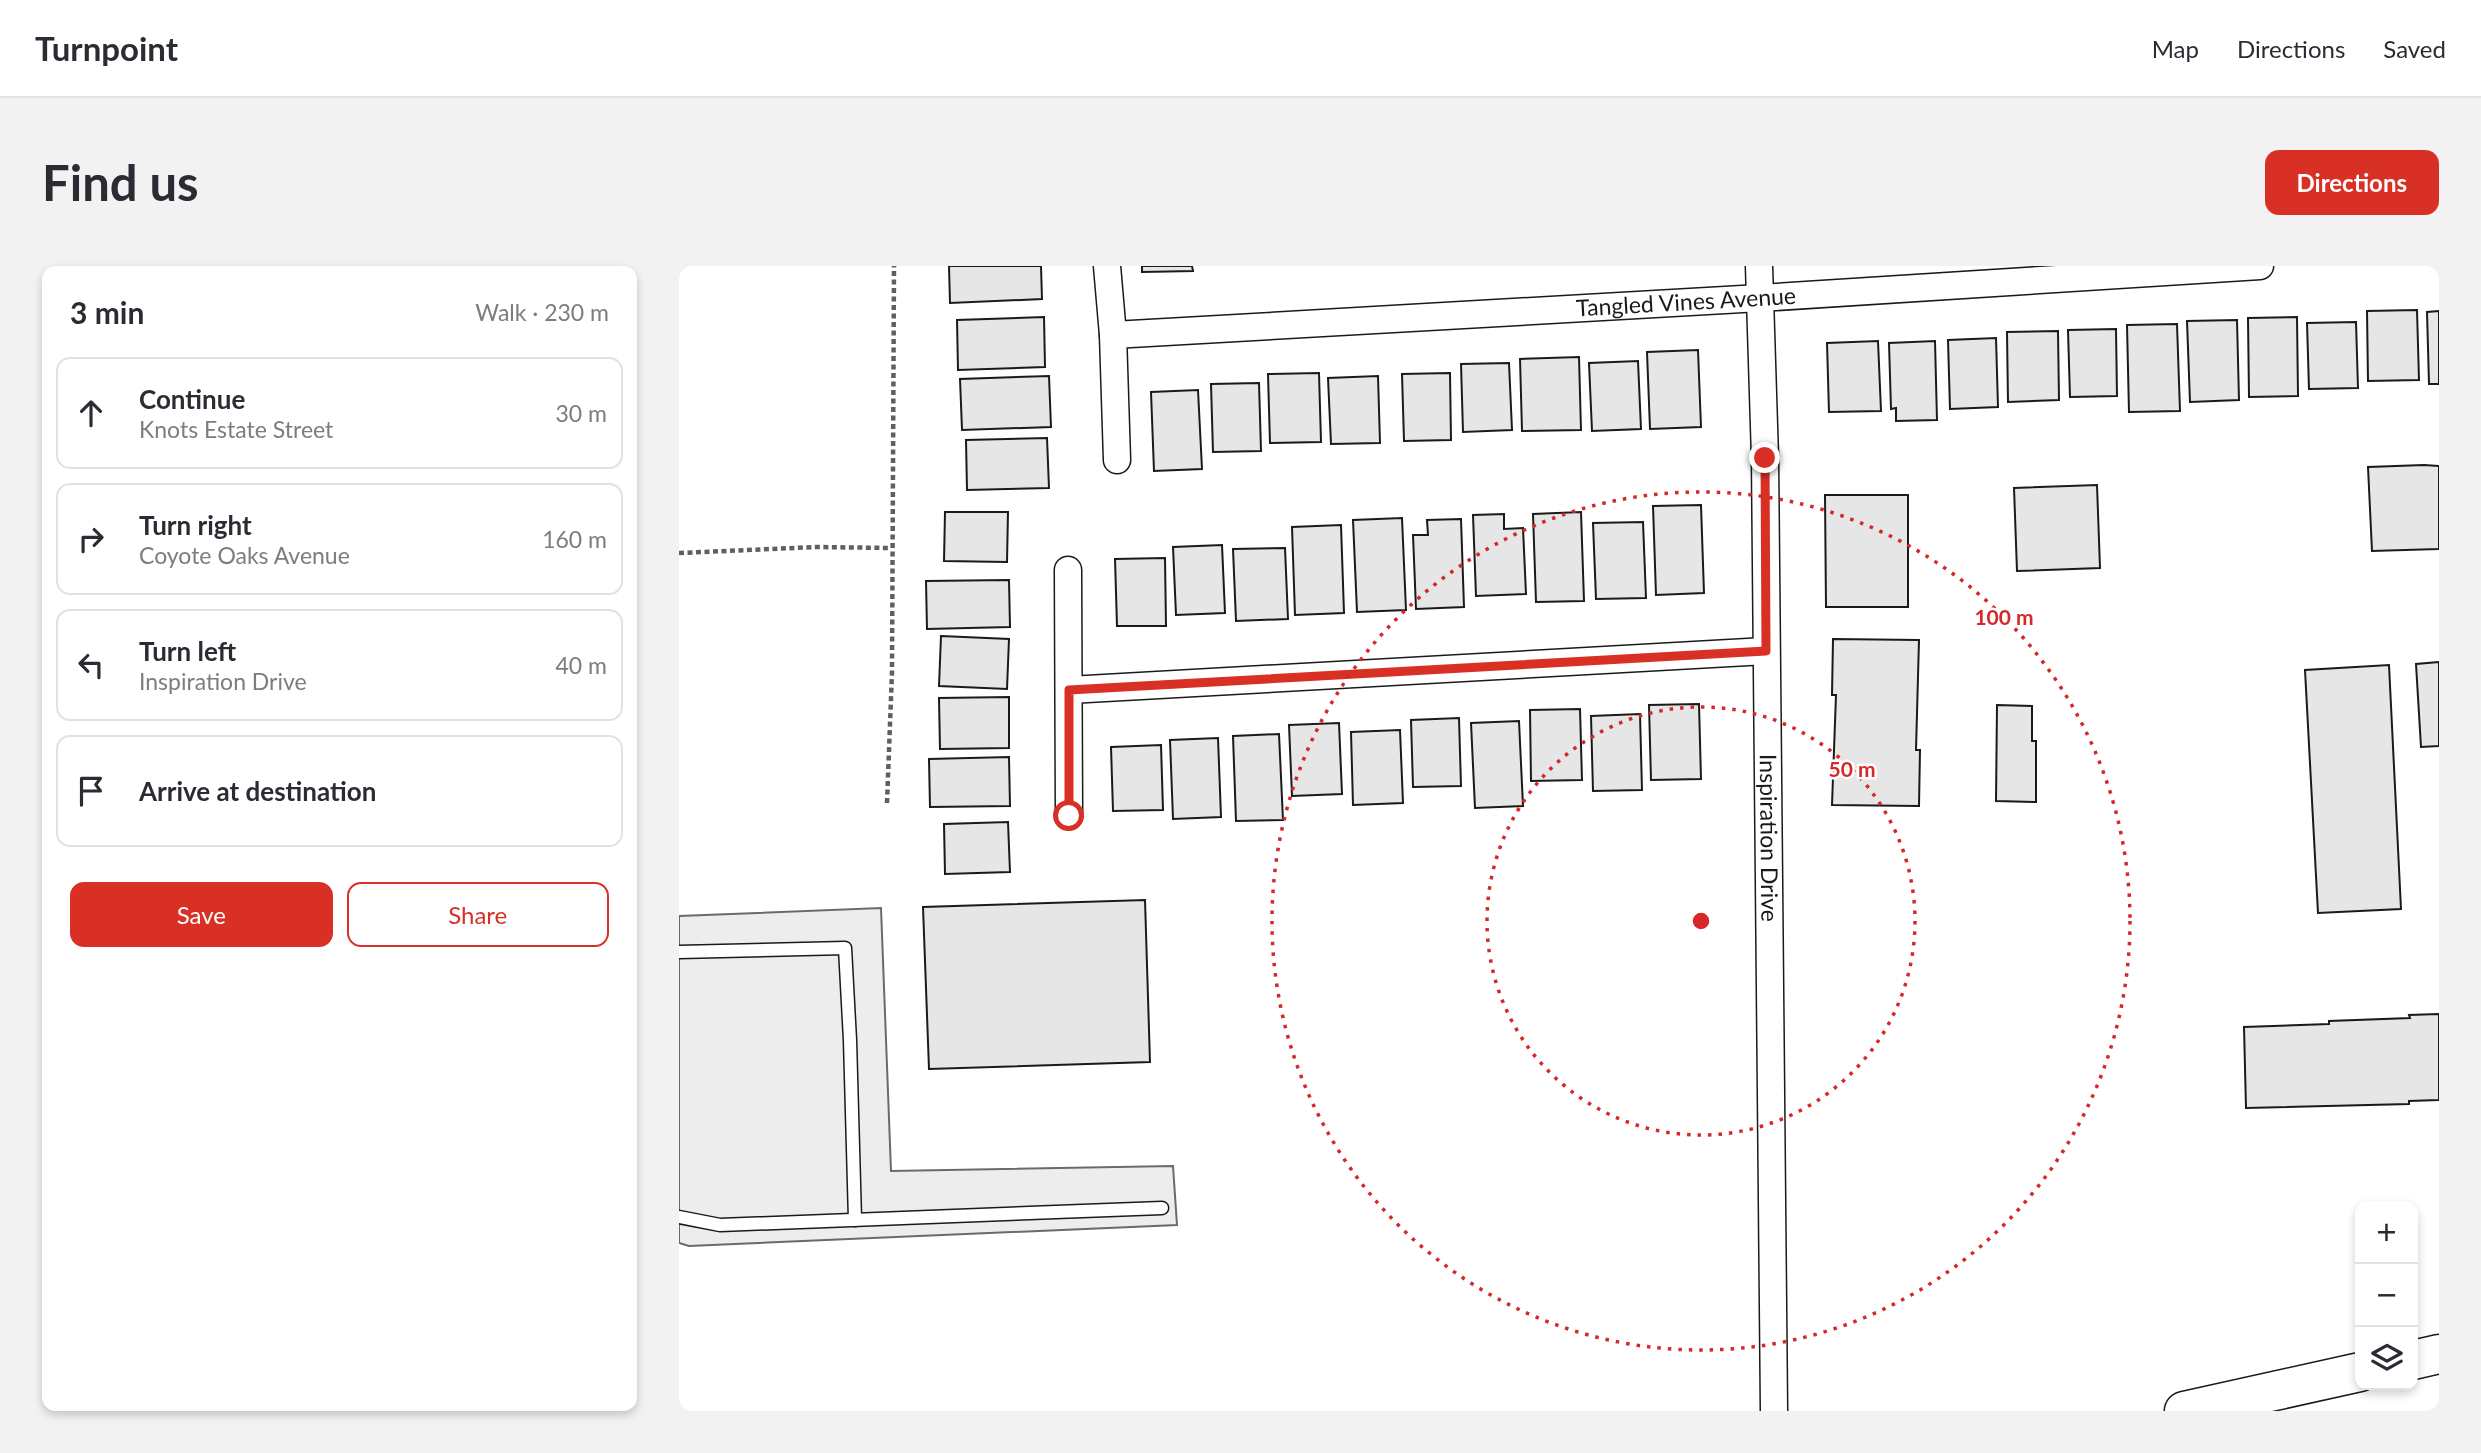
<!DOCTYPE html>
<html lang="en">
<head>
<meta charset="utf-8">
<style>
	body { margin:0; font-family:Lato,sans-serif; background:#f2f2f3; color:#2b2b33 }
	.controls { position:absolute; right:21px; bottom:21px; display:grid; overflow:hidden; border-radius:14px; box-shadow:0 4px 10px #0003 }
	.controls button { width:63px; height:63px; display:grid; place-items:center; padding:0; border:0; border-bottom:2px solid #e1e1e2; background:#fff; color:#2b2b33; font:35px sans-serif }
	.stop { position:absolute; width:21px; height:21px; margin:-16px; border:5px solid #d93025; border-radius:50%; background:#fff }
	.stop.end { background:#d93025; border-color:#fff; box-shadow:0 2px 7px #0008 }
	.list { margin:0; padding:0; list-style:none }
	h2 { display:flex; justify-content:space-between; align-items:center; height:91px; margin:0; padding:0 28px; font-size:30px }
	h2 small { font-size:23px; font-weight:400; color:#7c7c81 }
	.list li { display:grid; grid-template-columns:46px 1fr auto; gap:21px; align-items:center; box-sizing:border-box; height:112px; margin:0 14px 14px; padding:0 14px; border:2px solid #e1e1e2; border-radius:14px }
	.list b { display:block; font-size:26px; white-space:nowrap }
	.list p { margin:0; font-size:23px; white-space:nowrap; color:#7c7c81 }
	.list em { font-size:23px; font-style:normal; color:#7c7c81 }
	.actions { display:flex; gap:14px; padding:21px 28px }
	.actions a { flex:1; padding:16px 0; border:2px solid #d93025; border-radius:14px; text-align:center; font-size:24px; color:#d93025 }
	.actions .main { background:#d93025; color:#fff }
	.icon { flex:none; width:38px; height:38px; fill:none; stroke:currentColor; stroke-width:2; stroke-linecap:round; stroke-linejoin:round }
	.map { position:relative; flex:none; width:1760px; height:1145px; overflow:hidden; border-radius:14px }
	header { display:flex; align-items:center; gap:42px; box-sizing:border-box; height:98px; padding:0 35px; background:#fff; border-bottom:2px solid #e1e1e2 }
	header strong { font-size:33px }
	nav { display:flex; gap:38px; margin-inline-start:auto; font-size:24px }
	.intro { display:flex; align-items:center; justify-content:space-between; box-sizing:border-box; height:168px; padding:0 42px }
	h1 { margin:0; font-size:49px }
	.button { padding:18px 32px; border-radius:14px; background:#d93025; color:#fff; font-size:24px; font-weight:700 }
	main { display:flex; gap:42px; padding:0 42px }
	aside { flex:1; background:#fff; border-radius:14px; box-shadow:0 4px 10px #0003 }
	.map>svg:first-child { display:block }
	.built { fill:#ededed; stroke:#6a6a6a; stroke-width:2 }
	.building { fill:#e6e6e6; stroke:#1a1a1a; stroke-width:2 }
	.lines { fill:none; stroke-linecap:round; stroke-linejoin:round }
	.service-casing { stroke:#1a1a1a; stroke-width:15 }
	.minor-casing { stroke:#1a1a1a; stroke-width:29 }
	.trunk-casing { stroke:#1a1a1a; stroke-width:41 }
	.path { stroke:#5f5f5f; stroke-width:4.5; stroke-dasharray:5 3.5; stroke-linecap:butt }
	.service { stroke:#fff; stroke-width:12 }
	.minor { stroke:#fff; stroke-width:26 }
	.trunk { stroke:#fff; stroke-width:38 }
	.route { stroke:#d93025; stroke-width:9 }
	.ring { fill:none; stroke:#d62828; stroke-width:3.5; stroke-dasharray:3.5 7 }
	.labels { text-anchor:middle; stroke-width:5; stroke-linejoin:round; paint-order:stroke }
	.street-label { font-size:23px; fill:#1a1a1a; stroke:#fff }
	.centre { fill:#d62828; stroke:#fff; stroke-width:3.5 }
	.ring-label { font-size:21px; text-anchor:middle; font-weight:bold; fill:#d62828; stroke:#fff; stroke-width:5; stroke-linejoin:round; paint-order:stroke }
</style>
</head>
<body>
<header>
<strong>Turnpoint</strong>
<nav><a>Map</a><a>Directions</a><a>Saved</a></nav>
</header>
<div class="intro"><h1>Find us</h1><a class="button">Directions</a></div>
<main>
<aside>
<h2>3 min<small>Walk · 230 m</small></h2>
<ul class="list">
<li><svg class="icon" aria-label="ahead" viewBox="0 0 24 24"><path d="M12 20V5M6 11l6-6 6 6"/></svg><div><b>Continue</b><p>Knots Estate Street</p></div><em>30 m</em></li>
<li><svg class="icon" aria-label="right" viewBox="0 0 24 24"><path d="M7 20v-9h11M14 6l5 5-5 5"/></svg><div><b>Turn right</b><p>Coyote Oaks Avenue</p></div><em>160 m</em></li>
<li><svg class="icon" aria-label="left" viewBox="0 0 24 24"><path d="M17 20v-9H6M10 6l-5 5 5 5"/></svg><div><b>Turn left</b><p>Inspiration Drive</p></div><em>40 m</em></li>
<li><svg class="icon" aria-label="arrive" viewBox="0 0 24 24"><path d="M6 21V4h12l-3 4 3 4H6"/></svg><div><b>Arrive at destination</b></div></li>
</ul>
<div class="actions"><a class="main">Save</a><a>Share</a></div>
</aside>
<div class="map">
<svg width="1760" height="1145" viewBox="0 0 1760 1145">
	<rect width="100%" height="100%" fill="#fff"/>
	<!-- built -->
	<polygon class="built" points="202,642 212,905 494,900 498,959 10,980 0,977 0,650"/>
	<!-- building -->
	<g class="building">
		<polygon points="270,0 362,0 363,33 271,37"/>
		<polygon points="463,0 513,0 514,5 463,6"/>
		<polygon points="1738,44 1740,114 1689,115 1688,45"/>
		<polygon points="1760,45 1760,118 1750,118 1748,46"/>
		<polygon points="365,51 366,101 279,104 278,54"/>
		<polygon points="1618,51 1619,130 1570,131 1569,52"/>
		<polygon points="1558,54 1560,134 1511,136 1508,55"/>
		<polygon points="1677,56 1679,122 1630,123 1628,57"/>
		<polygon points="1498,58 1501,145 1450,146 1448,59"/>
		<polygon points="1437,63 1438,130 1391,131 1389,64"/>
		<polygon points="1379,65 1380,134 1329,136 1328,66"/>
		<polygon points="1317,72 1319,141 1271,143 1269,74"/>
		<polygon points="1199,75 1202,145 1150,146 1148,77"/>
		<polygon points="1256,75 1258,154 1217,155 1217,142 1212,143 1210,77"/>
		<polygon points="1019,84 1022,161 971,163 968,86"/>
		<polygon points="900,91 902,164 843,165 841,93"/>
		<polygon points="959,95 962,163 913,165 910,97"/>
		<polygon points="830,97 833,164 784,166 782,98"/>
		<polygon points="640,107 642,176 591,177 589,108"/>
		<polygon points="771,107 772,174 725,175 723,108"/>
		<polygon points="370,110 372,161 283,164 281,113"/>
		<polygon points="699,110 701,177 652,178 649,112"/>
		<polygon points="580,117 582,185 534,186 532,118"/>
		<polygon points="519,124 523,203 475,205 472,126"/>
		<polygon points="368,172 370,222 288,224 287,174"/>
		<polygon points="1745,199 1760,200 1760,283 1693,285 1689,201"/>
		<polygon points="1418,219 1421,302 1338,305 1335,222"/>
		<polygon points="1146,229 1229,229 1229,341 1147,341"/>
		<polygon points="1022,239 1025,327 977,329 974,240"/>
		<polygon points="266,246 329,246 328,296 265,295"/>
		<polygon points="902,246 905,335 857,336 854,248"/>
		<polygon points="825,248 825,263 844,262 847,328 797,330 794,249"/>
		<polygon points="723,252 727,344 678,346 674,254"/>
		<polygon points="782,253 785,341 737,343 734,269 749,269 748,254"/>
		<polygon points="964,256 967,332 917,333 914,257"/>
		<polygon points="662,259 665,347 616,349 613,261"/>
		<polygon points="543,279 546,347 497,349 494,281"/>
		<polygon points="606,282 609,353 557,355 554,283"/>
		<polygon points="486,292 487,360 438,360 436,293"/>
		<polygon points="330,314 331,361 248,363 247,315"/>
		<polygon points="262,370 330,373 328,423 260,420"/>
		<polygon points="1154,373 1240,374 1237,484 1241,484 1240,540 1153,539 1157,429 1153,429"/>
		<polygon points="1760,396 1760,480 1742,481 1737,398"/>
		<polygon points="1710,399 1722,643 1639,647 1626,404"/>
		<polygon points="330,431 330,482 261,483 260,432"/>
		<polygon points="1020,438 1022,513 972,514 970,439"/>
		<polygon points="1318,439 1353,440 1353,475 1357,475 1357,536 1317,535"/>
		<polygon points="901,443 903,514 852,515 851,444"/>
		<polygon points="961,448 963,524 914,525 912,450"/>
		<polygon points="780,452 782,520 734,521 732,454"/>
		<polygon points="840,455 844,540 796,542 792,457"/>
		<polygon points="660,457 663,528 613,530 610,459"/>
		<polygon points="721,464 724,537 674,539 672,466"/>
		<polygon points="600,468 604,554 557,555 554,470"/>
		<polygon points="539,472 542,551 494,553 491,474"/>
		<polygon points="482,479 484,544 434,545 432,481"/>
		<polygon points="330,491 331,540 251,541 250,493"/>
		<polygon points="329,556 331,606 266,608 265,558"/>
		<polygon points="466,634 471,796 250,803 244,641"/>
		<polygon points="1760,748 1760,834 1730,835 1730,838 1567,842 1565,761 1650,758 1650,755 1731,752 1730,749"/>
	</g>
	<g class="lines">
		<defs>
			<g id="service">
				<polyline points="0,686 166,682 171,774 176,954"/>
				<polyline points="0,951 41,959 483,942"/>
			</g>
			<g id="minor">
				<polyline points="428,0 434,69 438,194"/>
				<path id="s1" d="M1080,0L1086,192L1095,1145"/>
				<path id="s2" d="M434,69L1081,32L1581,0"/>
				<polyline points="389,304 390,550"/>
				<polyline points="390,424 1087,385"/>
			</g>
			<g id="trunk">
				<polyline points="1734,1094 1760,1088"/>
				<polyline points="1505,1145 1681,1106"/>
			</g>
		</defs>
		<!-- service casing -->
		<use href="#service" class="service-casing"/>
		<!-- minor casing -->
		<use href="#minor" class="minor-casing"/>
		<!-- trunk casing -->
		<use href="#trunk" class="trunk-casing"/>
		<!-- path -->
		<g class="path">
			<polyline points="0,287 137,281 212,282"/>
			<polyline points="208,537 213,406 215,0"/>
		</g>
		<!-- service -->
		<use href="#service" class="service"/>
		<!-- minor -->
		<use href="#minor" class="minor"/>
		<!-- trunk -->
		<use href="#trunk" class="trunk"/>
	</g>
	<g class="lines">
		<!-- route -->
		<polyline class="route" points="390,550 390,424 1087,385 1086,192"/>
	</g>
	<!-- distance rings -->
	<g class="ring">
		<circle cx="1022" cy="655" r="214"/>
		<circle cx="1022" cy="655" r="429"/>
	</g>
	<g class="labels">
		<!-- street labels -->
		<g class="street-label">
			<text dy="8" stroke="none"><textPath href="#s2" startOffset="574">Tangled Vines Avenue</textPath></text>
			<text dy="8" stroke="none"><textPath href="#s1" startOffset="572">Inspiration Drive</textPath></text>
		</g>
	</g>
	<circle cx="1022" cy="655" r="10" class="centre"/>
	<g class="ring-label">
		<text x="1325" y="359">100 m</text>
		<text x="1173" y="511">50 m</text>
	</g>
</svg>
<div class="controls">
<button>+</button>
<button>−</button>
<button><svg class="icon" aria-label="layers" viewBox="0 0 24 24"><path d="M12 4l9 5-9 5-9-5zM3 14l9 5 9-5"/></svg></button>
</div>
<div class="stop" style="left:390px;top:550px"></div>
<div class="stop end" style="left:1086px;top:192px"></div>
</div>
</main>
</body>
</html>
